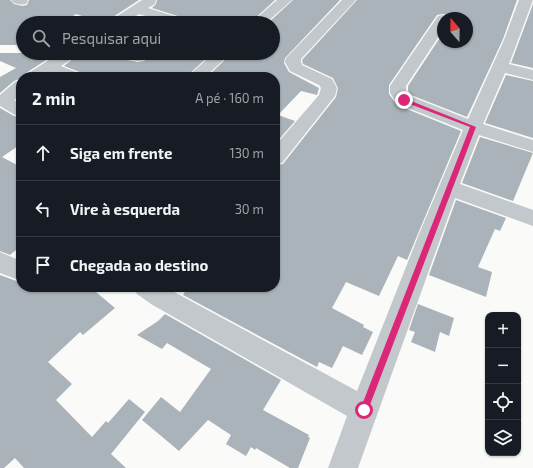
<!DOCTYPE html>
<html lang="pt">
<head>
<meta charset="utf-8">
<style>
	body { margin:0; font-family:"Exo 2",sans-serif; background:#242831; color:#f1f3f6 }
	.controls { position:absolute; right:12px; bottom:12px; display:grid; overflow:hidden; border-radius:8px; box-shadow:0 1px 3px #0004 }
	.controls button { width:36px; height:36px; display:grid; place-items:center; padding:0; border:0; border-bottom:1px solid #363941; background:#171b24; color:#f1f3f6; font:20px sans-serif }
	.compass { position:absolute; left:437px; top:12px; width:36px; height:36px; border-radius:50%; background:#171b24; box-shadow:0 1px 3px #0004; rotate:340deg }
	.stop { position:absolute; width:12px; height:12px; margin:-9px; border:3px solid #db2777; border-radius:50%; background:#fff }
	.stop.end { background:#db2777; border-color:#fff; box-shadow:0 1px 4px #0008 }
	.list { margin:0; padding:0; list-style:none }
	h2 { display:flex; justify-content:space-between; align-items:center; height:52px; margin:0; padding:0 16px; font-size:17px }
	h2 small { font-size:13px; font-weight:400; color:#9ea1a6 }
	.list li { display:grid; grid-template-columns:26px 1fr auto; gap:12px; align-items:center; box-sizing:border-box; height:56px; padding:0 16px; border-top:1px solid #363941 }
	.list b { display:block; font-size:15px; white-space:nowrap }
	.list em { font-size:13px; font-style:normal; color:#9ea1a6 }
	.icon { flex:none; width:22px; height:22px; fill:none; stroke:currentColor; stroke-width:2; stroke-linecap:round; stroke-linejoin:round }
	.map { position:relative; flex:none; width:533px; height:468px; overflow:hidden }
	.search { position:absolute; background:#171b24; box-shadow:0 1px 3px #0004; left:16px; top:16px; width:264px; height:44px; display:flex; align-items:center; gap:10px; box-sizing:border-box; padding:0 14px; border-radius:22px; color:#9ea1a6; font-size:15px }
	.panel { position:absolute; background:#171b24; box-shadow:0 1px 3px #0004; left:16px; top:72px; width:264px; height:220px; border-radius:16px }
	.map>svg:first-child { display:block }
	.building { fill:#aab3b9 }
	.lines { fill:none; stroke-linecap:round; stroke-linejoin:round }
	.minor { fill:#c3c8cc; fill-rule:evenodd }
	.route { fill:#db2777 }
</style>
</head>
<body>
<div class="map">
<svg width="533" height="468" viewBox="0 0 533 468">
	<rect width="100%" height="100%" fill="#fafaf8"/>
	<!-- building -->
	<g class="building">
		<polygon points="0,0 10,0 14,4 22,6 27,5 29,0 139,0 110,19 108,23 103,23 76,14 62,23 23,23 23,45 0,45"/>
		<polygon points="157,0 275,0 250,23 190,23 187,19 152,8 156,4"/>
		<polygon points="293,0 340,0 285,58 284,63 289,72 319,88 317,95 301,91 278,115 295,121 275,144 275,77 207,77 232,53 273,53 273,23 268,23"/>
		<polygon points="357,0 517,0 503,39 467,117 411,95 408,91 408,86 443,33 443,42 467,42 467,18 450,18 448,15 443,14 437,15 389,85 389,94 397,105 461,131 407,260 398,256 379,296 346,282 332,308 364,325 363,327 373,332 362,355 343,346 332,368 319,362 317,367 183,295 188,287 275,287 275,165 283,164 336,97 338,88 333,78 303,64 302,60"/>
		<polygon points="533,4 533,68 511,63"/>
		<polygon points="139,16 163,23 129,23"/>
		<polygon points="0,53 57,53 26,73 24,77 14,81 0,93 0,77 16,68 0,61"/>
		<polygon points="80,53 119,53 127,60 138,62 144,61 148,58 148,56 144,53 212,53 186,77 130,77 124,75 122,77 84,77 82,73 64,66"/>
		<polygon points="506,75 533,81 533,138 485,123"/>
		<polygon points="0,108 14,116 21,117 21,144 2,157 21,167 21,246 10,255 0,251"/>
		<polygon points="480,137 533,153 513,201 462,183"/>
		<polygon points="456,200 506,218 500,231 495,229 478,267 492,272 486,297 429,275"/>
		<polygon points="0,275 19,282 21,283 21,287 27,287 34,292 39,287 90,287 115,308 83,335 80,332 48,362 72,384 56,400 92,437 106,421 108,423 129,399 145,412 111,454 126,468 24,468 15,458 4,468 0,468"/>
		<polygon points="418,304 454,318 449,336 440,332 435,352 411,342 415,332 409,330"/>
		<polygon points="165,314 281,380 263,410 309,435 308,437 310,438 298,468 290,468 256,448 255,450 251,447 246,456 226,444 231,435 208,420 179,451 142,420 161,397 180,412 211,369 167,343 162,349 137,335 158,321"/>
	</g>
	<g class="lines">
		<!-- minor -->
		<g class="minor">
			<path d="M11,0H27L28,1L26,4C20,5 15,5 11,0Z"/>
			<polygon points="142,0 156,0 155,4 148,8 187,20 189,23 168,23 139,14 126,23 109,23 111,20"/>
			<polygon points="277,0 292,0 266,23 251,23"/>
			<polygon points="342,0 356,0 301,59 301,62 302,65 332,79 337,88 335,96 282,163 275,164 275,146 319,95 321,88 319,85 290,71 285,62 286,58"/>
			<polygon points="519,0 533,0 509,64 533,70 533,80 505,73 483,124 533,140 533,152 479,135 460,184 533,210 533,226 455,198 358,468 328,468 347,416 151,304 137,294 133,287 165,287 357,391 419,234 463,130 398,104 390,93 390,86 438,16 443,15 448,16 449,18 443,18 443,30 406,86 406,92 410,96 468,119 504,40"/>
			<polygon points="60,53 79,53 76,56 61,66 81,74 83,77 61,77 51,73 44,77 25,77 27,74"/>
			<path d="M120,53H142L147,57L144,60C137,62 125,60 120,53Z"/>
			<polygon points="214,53 231,53 205,77 187,77"/>
			<polygon points="21,80 21,94 14,100 21,104 21,116 15,115 0,106 0,95 15,82"/>
			<polygon points="0,252 21,261 21,281 0,273"/>
		</g>
	</g>
	<!-- route -->
	<polygon class="route" points="402,99 406,99 476,127 368,410 367,413 364,414 361,413 360,410 470,127 402,101"/>
</svg>
<div class="controls">
<button>+</button>
<button>−</button>
<button><svg class="icon" aria-label="locate" viewBox="0 0 24 24"><circle cx="12" cy="12" r="6"/><path d="M12 2v4M12 18v4M2 12h4M18 12h4"/></svg></button>
<button><svg class="icon" aria-label="layers" viewBox="0 0 24 24"><path d="M12 4l9 5-9 5-9-5zM3 14l9 5 9-5"/></svg></button>
</div>
<svg class="compass" viewBox="-18 -18 36 36"><path d="M0-13l5 13h-10z" fill="#e53935"/><path d="M0 13l5-13h-10z" fill="#9ea1a6"/></svg>
<div class="stop" style="left:364px;top:410px"></div>
<div class="stop end" style="left:404px;top:100px"></div>
<div class="search"><svg class="icon" aria-label="search" viewBox="0 0 24 24"><circle cx="10" cy="10" r="6"/><path d="M15 15l6 6"/></svg>Pesquisar aqui</div>
<section class="panel">
<h2>2 min<small>A pé · 160 m</small></h2>
<ul class="list">
<li><svg class="icon" aria-label="ahead" viewBox="0 0 24 24"><path d="M12 20V5M6 11l6-6 6 6"/></svg><div><b>Siga em frente</b></div><em>130 m</em></li>
<li><svg class="icon" aria-label="left" viewBox="0 0 24 24"><path d="M17 20v-9H6M10 6l-5 5 5 5"/></svg><div><b>Vire à esquerda</b></div><em>30 m</em></li>
<li><svg class="icon" aria-label="arrive" viewBox="0 0 24 24"><path d="M6 21V4h12l-3 4 3 4H6"/></svg><div><b>Chegada ao destino</b></div></li>
</ul>
</section>
</div>
</body>
</html>
